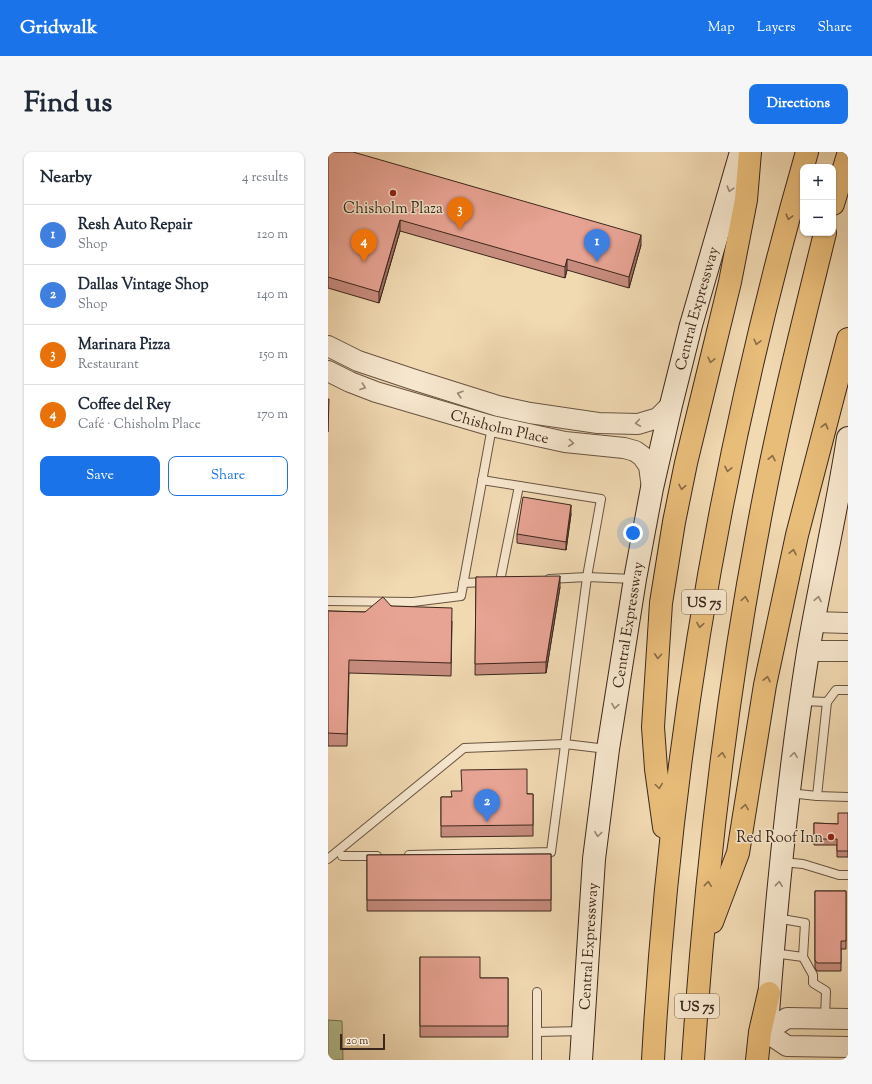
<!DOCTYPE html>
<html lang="en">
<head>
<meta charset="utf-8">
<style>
	body { margin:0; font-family:"Sorts Mill Goudy",serif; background:#f6f6f7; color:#1f2937 }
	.controls { position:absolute; right:12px; top:12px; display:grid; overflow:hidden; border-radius:8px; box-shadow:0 1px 3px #0004 }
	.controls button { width:36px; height:36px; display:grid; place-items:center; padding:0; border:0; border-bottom:1px solid #e0e1e3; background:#fff; color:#1f2937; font:20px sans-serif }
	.scale { position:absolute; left:12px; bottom:10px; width:45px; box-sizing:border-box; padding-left:4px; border:2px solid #3c271c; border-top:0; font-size:11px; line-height:14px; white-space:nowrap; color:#3c271c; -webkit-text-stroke:3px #f6e6cd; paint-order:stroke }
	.you { position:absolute; left:305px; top:381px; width:14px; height:14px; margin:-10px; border:3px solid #fff; border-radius:50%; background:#1a73e8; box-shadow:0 0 0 6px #1a73e833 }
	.badge { display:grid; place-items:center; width:26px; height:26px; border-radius:50%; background:#1a73e8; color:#fff; font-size:13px; font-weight:700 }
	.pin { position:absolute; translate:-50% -33px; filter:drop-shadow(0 1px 2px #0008) }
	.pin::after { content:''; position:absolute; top:21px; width:14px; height:12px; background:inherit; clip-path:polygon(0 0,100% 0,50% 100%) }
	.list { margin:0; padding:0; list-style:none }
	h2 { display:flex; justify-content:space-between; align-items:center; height:52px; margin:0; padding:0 16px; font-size:17px }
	h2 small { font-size:13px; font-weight:400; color:#747a83 }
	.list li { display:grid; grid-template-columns:26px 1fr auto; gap:12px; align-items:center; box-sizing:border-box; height:60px; padding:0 16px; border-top:1px solid #e0e1e3 }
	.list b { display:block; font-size:15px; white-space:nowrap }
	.list p { margin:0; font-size:13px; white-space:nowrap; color:#747a83 }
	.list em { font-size:13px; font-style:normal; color:#747a83 }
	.actions { display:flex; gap:8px; padding:12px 16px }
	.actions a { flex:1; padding:9px 0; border:1px solid #1a73e8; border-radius:8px; text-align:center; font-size:14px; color:#1a73e8 }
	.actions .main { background:#1a73e8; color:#fff }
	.map { position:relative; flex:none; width:520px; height:908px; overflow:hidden; border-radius:8px }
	header { display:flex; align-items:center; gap:24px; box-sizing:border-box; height:56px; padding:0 20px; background:#1a73e8; color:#fff }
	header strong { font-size:19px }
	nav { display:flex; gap:22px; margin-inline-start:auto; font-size:14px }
	.intro { display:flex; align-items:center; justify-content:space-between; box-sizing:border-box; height:96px; padding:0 24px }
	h1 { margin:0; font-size:28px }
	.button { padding:10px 18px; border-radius:8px; background:#1a73e8; color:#fff; font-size:14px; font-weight:700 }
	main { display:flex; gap:24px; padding:0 24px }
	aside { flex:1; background:#fff; border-radius:8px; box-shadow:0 1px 3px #0004 }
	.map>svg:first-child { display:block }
	.park { fill:#b5c090; stroke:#787456 }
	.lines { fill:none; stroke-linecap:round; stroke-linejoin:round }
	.service-casing { stroke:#695442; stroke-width:10 }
	.tertiary-casing { stroke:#695442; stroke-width:22 }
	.secondary-casing { stroke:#3c271c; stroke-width:24 }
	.motorway-casing { stroke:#3c271c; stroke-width:24 }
	.service { stroke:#f6e6cd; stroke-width:8 }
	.tertiary { stroke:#f6e6cd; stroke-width:20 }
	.secondary { stroke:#f6e6cd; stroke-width:22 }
	.motorway { stroke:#e8bc79; stroke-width:22 }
	.wall { fill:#c78c7e; stroke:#3c271c }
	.shaded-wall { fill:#a27267; stroke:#3c271c }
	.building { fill:#e7a393; stroke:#3c271c }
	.oneway { stroke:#998674 }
	.oneway2 { stroke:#896a46 }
	.poi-dot { fill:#8f2418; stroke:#f6e6cd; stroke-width:1.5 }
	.labels { text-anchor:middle; stroke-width:3; stroke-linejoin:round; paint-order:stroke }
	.shield { fill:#f6e6cd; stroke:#746051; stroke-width:1 }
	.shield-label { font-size:14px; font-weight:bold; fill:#3c271c }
	.poi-label { font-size:15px; fill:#3c271c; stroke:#f6e6cd }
	.street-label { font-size:15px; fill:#3c271c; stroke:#f6e6cd }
</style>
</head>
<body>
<header>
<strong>Gridwalk</strong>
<nav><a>Map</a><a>Layers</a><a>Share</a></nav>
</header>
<div class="intro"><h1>Find us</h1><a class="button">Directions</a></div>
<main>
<aside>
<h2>Nearby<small>4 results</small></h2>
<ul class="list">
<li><span class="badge" style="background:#3f7fe0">1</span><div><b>Resh Auto Repair</b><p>Shop</p></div><em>120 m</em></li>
<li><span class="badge" style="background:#3f7fe0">2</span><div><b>Dallas Vintage Shop</b><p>Shop</p></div><em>140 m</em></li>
<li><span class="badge" style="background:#e8710a">3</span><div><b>Marinara Pizza</b><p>Restaurant</p></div><em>150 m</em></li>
<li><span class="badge" style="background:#e8710a">4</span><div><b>Coffee del Rey</b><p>Café · Chisholm Place</p></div><em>170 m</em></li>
</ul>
<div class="actions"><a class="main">Save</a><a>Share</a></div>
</aside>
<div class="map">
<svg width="520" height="908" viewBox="0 0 520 908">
	<rect width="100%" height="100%" fill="#f1d9b2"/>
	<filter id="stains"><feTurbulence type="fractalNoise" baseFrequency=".005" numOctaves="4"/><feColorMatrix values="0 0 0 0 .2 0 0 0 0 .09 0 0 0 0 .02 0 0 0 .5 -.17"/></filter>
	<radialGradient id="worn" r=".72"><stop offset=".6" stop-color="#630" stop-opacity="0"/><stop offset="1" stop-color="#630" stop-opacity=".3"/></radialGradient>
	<!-- park -->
	<polygon class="park" points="0,868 14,869 15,908 0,908"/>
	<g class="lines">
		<defs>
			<g id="service">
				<polyline points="221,427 259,425 306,427"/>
				<polyline points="172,429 191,334"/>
				<polyline points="135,431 158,430"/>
				<polyline points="0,449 85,450 133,444 164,275"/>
				<polyline points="473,549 499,550 508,538 520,538"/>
				<polyline points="499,550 489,644 520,645"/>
				<polyline points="461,641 489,644"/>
				<polyline points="81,703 223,700 259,425 273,347 154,328"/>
				<polyline points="14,704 49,704"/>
				<polyline points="0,707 136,596 237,592 279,597"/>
				<polyline points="454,710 475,712 511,723 520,723"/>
				<polyline points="445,801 475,805 477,771 448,766"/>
				<polyline points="475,805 485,823 485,831 498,839 497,866"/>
				<polyline points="209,840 209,908"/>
				<polyline points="209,880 254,879"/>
			</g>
			<g id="tertiary">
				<polyline points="0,194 30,209 87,228 170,254 202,261 270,271 310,272 330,266 343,253"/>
				<path id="s1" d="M0,219L22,230L48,240L164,274L237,290L296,296L307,299L314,304L321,314L324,336"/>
				<polyline points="486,470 520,471"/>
				<polyline points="481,499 520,499"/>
				<polyline points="520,867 459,866 438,880 459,894 520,895"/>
			</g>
			<g id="secondary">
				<path d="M440,861C449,740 461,620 480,500C492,429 509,358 520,286"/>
				<path id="s2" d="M253,908L266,707L280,597L307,427L324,336L343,253L363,173L413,0"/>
			</g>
			<g id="motorway">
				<polyline points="505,52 520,3"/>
				<polyline points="336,675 328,617 325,575 333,451 346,370 358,311 402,130 418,48 422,0"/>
				<polyline points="384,770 410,701 437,533 469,383 520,187"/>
				<path d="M325,908C342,600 394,296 479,0"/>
				<path d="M365,908C377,730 397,552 430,377C448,277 473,179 497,81"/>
				<polyline points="429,908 432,880 441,841"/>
			</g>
		</defs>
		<!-- service casing -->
		<use href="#service" class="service-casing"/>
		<!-- tertiary casing -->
		<use href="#tertiary" class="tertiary-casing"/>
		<!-- secondary casing -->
		<use href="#secondary" class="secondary-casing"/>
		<!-- motorway casing -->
		<use href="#motorway" class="motorway-casing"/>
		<!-- service -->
		<use href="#service" class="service"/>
		<!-- tertiary -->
		<use href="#tertiary" class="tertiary"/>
		<!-- secondary -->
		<use href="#secondary" class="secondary"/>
		<!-- motorway -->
		<use href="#motorway" class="motorway"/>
	</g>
	<!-- wall -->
	<g class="wall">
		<polygon points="0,0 313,93 301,136 239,118 237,126 72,79 51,151 0,136"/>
		<polygon points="243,362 238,398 189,391 189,382"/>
		<polygon points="148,425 232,435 218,521 147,523"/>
		<polygon points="63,454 124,469 123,524 21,521 19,594 0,594 0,459 37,460"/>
		<polygon points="134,639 205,642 205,684 113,685 113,645 123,645"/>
		<polygon points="520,661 520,705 509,705 509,693 486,693 486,671 510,672"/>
		<polygon points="223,702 223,759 39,759 39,703"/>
		<polygon points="487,739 518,739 518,797 513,797 513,819 489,819 487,816"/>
		<polygon points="92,805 152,826 180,826 180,885 92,885"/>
	</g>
	<!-- shaded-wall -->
	<g class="shaded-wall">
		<polygon points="72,68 72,79 51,151 51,140"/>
		<polygon points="313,83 313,93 301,136 301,125"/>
		<polygon points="239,107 239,118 237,126 237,115"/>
		<polygon points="243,353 243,362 238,398 238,390"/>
		<polygon points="232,424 232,435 218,521 218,510"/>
	</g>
	<!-- building -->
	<g class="building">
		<polygon points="0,0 25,0 313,83 301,125 239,107 237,115 72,68 51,140 0,125"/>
		<polygon points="0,247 1,247 0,280"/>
		<polygon points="195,345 243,353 238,390 189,382"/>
		<polygon points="232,424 218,510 147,512 148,425"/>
		<polygon points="55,445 63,454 124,456 123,511 21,508 19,582 0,581 0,459 37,460"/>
		<polygon points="199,617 199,642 205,642 205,673 113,674 113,645 124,645 123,639 134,639 133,618"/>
		<polygon points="510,661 520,661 520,699 509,699 509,687 486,687 486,671 510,672"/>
		<polygon points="223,702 223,748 39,748 39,703"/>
		<polygon points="487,739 518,739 518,789 513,789 513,811 489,811 487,808"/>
		<polygon points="92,805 152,805 152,826 180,826 180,874 92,874"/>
	</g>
	<!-- one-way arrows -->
	<defs><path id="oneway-chevron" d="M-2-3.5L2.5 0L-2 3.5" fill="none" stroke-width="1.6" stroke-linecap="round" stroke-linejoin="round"/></defs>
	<g class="oneway">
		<use href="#oneway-chevron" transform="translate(402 37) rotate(106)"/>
		<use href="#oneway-chevron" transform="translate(35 235) rotate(20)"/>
		<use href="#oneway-chevron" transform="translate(132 242) rotate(-163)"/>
		<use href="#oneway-chevron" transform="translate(310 271) rotate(172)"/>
		<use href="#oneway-chevron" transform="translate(243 291) rotate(6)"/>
		<use href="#oneway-chevron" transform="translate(490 447) rotate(-79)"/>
		<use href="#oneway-chevron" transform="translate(287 554) rotate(99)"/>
		<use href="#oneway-chevron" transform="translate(466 603) rotate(-82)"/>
		<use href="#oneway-chevron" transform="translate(270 682) rotate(97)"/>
		<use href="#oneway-chevron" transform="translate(451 732) rotate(-84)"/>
	</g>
	<g class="oneway2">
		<use href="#oneway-chevron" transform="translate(461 65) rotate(105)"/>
		<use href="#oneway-chevron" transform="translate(429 190) rotate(104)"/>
		<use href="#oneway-chevron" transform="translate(383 208) rotate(104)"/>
		<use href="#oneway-chevron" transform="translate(497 274) rotate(-75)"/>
		<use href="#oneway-chevron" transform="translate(444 306) rotate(-78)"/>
		<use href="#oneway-chevron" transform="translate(400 317) rotate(102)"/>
		<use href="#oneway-chevron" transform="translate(354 335) rotate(101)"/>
		<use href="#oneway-chevron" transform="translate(465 400) rotate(-78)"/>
		<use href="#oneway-chevron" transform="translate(417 447) rotate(-81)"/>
		<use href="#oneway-chevron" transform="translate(372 473) rotate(100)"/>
		<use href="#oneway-chevron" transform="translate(330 504) rotate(94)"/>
		<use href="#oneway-chevron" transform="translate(439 527) rotate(-78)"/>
		<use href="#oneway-chevron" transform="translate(394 603) rotate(-82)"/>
		<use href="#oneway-chevron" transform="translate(331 634) rotate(82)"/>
		<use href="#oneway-chevron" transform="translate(417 655) rotate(-81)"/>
		<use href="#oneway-chevron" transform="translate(380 732) rotate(-84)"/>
	</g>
	<!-- markers -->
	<g class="poi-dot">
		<circle cx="65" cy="41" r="4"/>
		<circle cx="503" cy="685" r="4"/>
	</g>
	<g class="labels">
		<!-- shield labels -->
		<g class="shield">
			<rect x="354" y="438" width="44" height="24" rx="3"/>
			<rect x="347" y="842" width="44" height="24" rx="3"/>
		</g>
		<g class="shield-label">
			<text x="376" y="455">US 75</text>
			<text x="369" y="859">US 75</text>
		</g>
		<!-- poi labels -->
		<g class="poi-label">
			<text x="65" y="61">Chisholm Plaza</text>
			<text x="495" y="690" text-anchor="end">Red Roof Inn</text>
		</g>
		<!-- street labels -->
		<g class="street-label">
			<text dy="5" stroke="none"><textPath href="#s2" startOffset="762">Central Expressway</textPath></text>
			<text dy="5" stroke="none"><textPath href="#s1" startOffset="181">Chisholm Place</textPath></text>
			<text dy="5" stroke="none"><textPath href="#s2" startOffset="438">Central Expressway</textPath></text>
			<text dy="5" stroke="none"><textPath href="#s2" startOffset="114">Central Expressway</textPath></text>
		</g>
	</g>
	<rect width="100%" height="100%" filter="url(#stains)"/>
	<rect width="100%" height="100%" fill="url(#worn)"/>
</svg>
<div class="controls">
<button>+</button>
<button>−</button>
</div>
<div class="scale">20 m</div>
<div class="you"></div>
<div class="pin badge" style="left:269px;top:110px;background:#3f7fe0">1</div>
<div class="pin badge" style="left:159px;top:670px;background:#3f7fe0">2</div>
<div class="pin badge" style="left:132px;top:78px;background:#e8710a">3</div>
<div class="pin badge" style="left:36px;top:110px;background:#e8710a">4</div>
</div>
</main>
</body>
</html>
